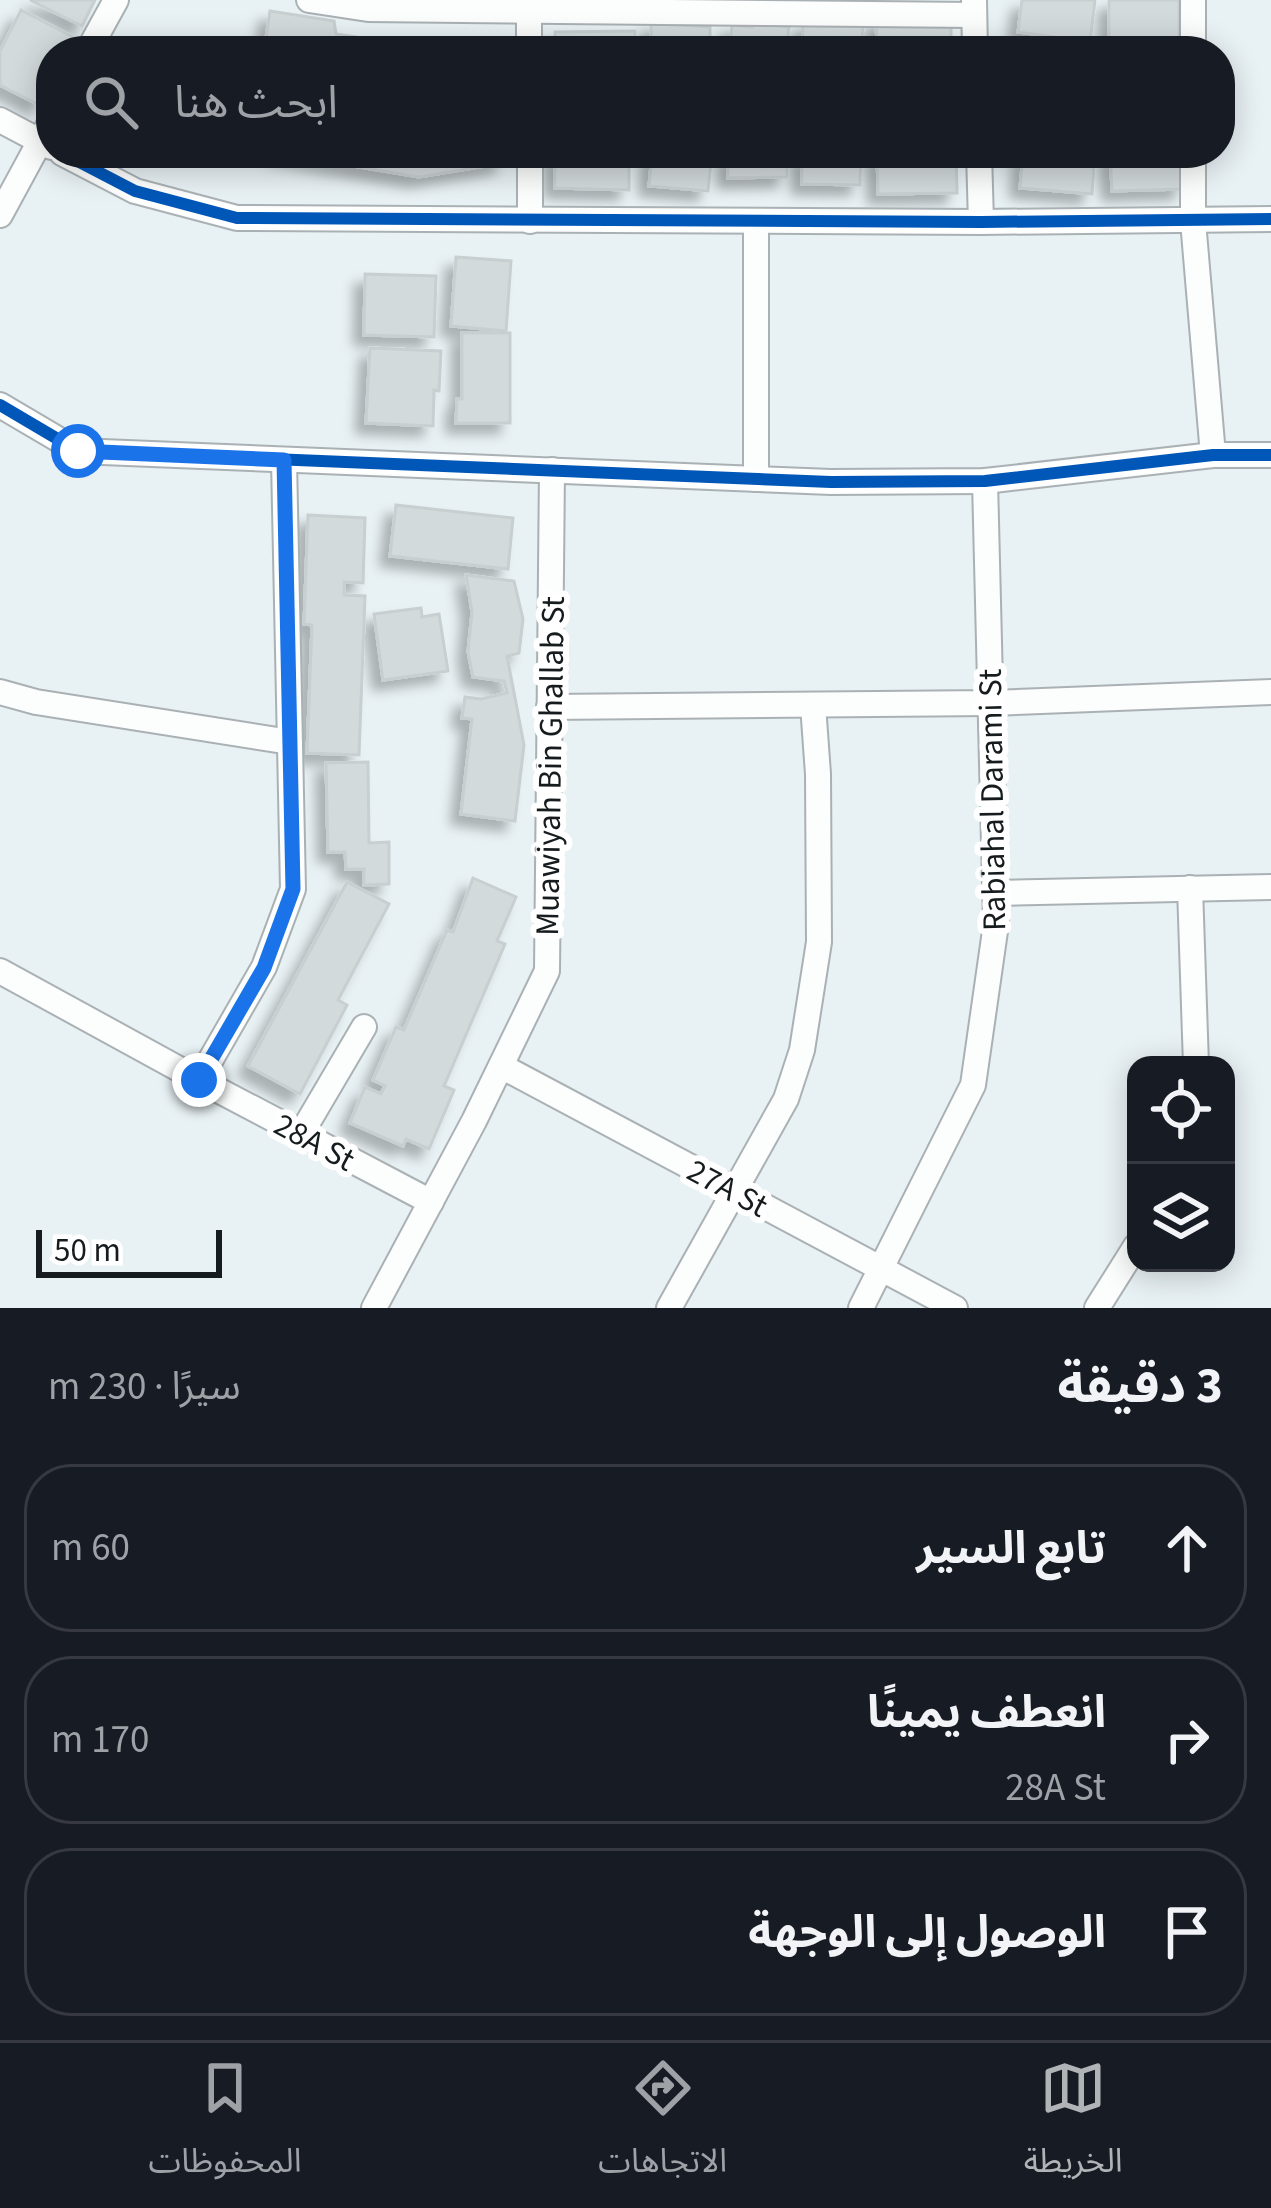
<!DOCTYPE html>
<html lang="ar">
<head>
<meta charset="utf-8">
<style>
	body { margin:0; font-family:"Source Sans 3","Noto Sans Arabic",sans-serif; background:#242831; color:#f1f3f6; direction:rtl }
	.controls { position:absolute; right:36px; bottom:36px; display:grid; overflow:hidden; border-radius:24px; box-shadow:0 6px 30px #0003 }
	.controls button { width:108px; height:108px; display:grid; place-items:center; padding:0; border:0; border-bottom:3px solid #363941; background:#171b24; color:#f1f3f6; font:60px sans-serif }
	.scale { position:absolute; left:36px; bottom:30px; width:186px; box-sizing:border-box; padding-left:12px; border:6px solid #161c1e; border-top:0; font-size:33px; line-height:42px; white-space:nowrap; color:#161c1e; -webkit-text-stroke:9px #fff; paint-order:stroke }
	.stop { position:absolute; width:36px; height:36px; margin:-27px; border:9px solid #1a73e8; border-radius:50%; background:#fff }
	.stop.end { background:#1a73e8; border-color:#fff; box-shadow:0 3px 12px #0008 }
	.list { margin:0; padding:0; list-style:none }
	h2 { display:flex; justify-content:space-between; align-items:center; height:156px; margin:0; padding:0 48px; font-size:51px }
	h2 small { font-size:39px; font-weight:400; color:#9ea1a6 }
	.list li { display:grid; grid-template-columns:78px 1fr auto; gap:36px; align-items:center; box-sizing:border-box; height:168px; margin:0 24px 24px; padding:0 24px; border:3px solid #363941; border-radius:48px }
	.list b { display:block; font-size:45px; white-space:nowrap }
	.list p { margin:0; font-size:39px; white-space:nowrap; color:#9ea1a6 }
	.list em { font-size:39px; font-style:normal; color:#9ea1a6 }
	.icon { flex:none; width:66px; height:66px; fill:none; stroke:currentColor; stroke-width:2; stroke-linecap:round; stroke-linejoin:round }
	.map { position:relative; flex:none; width:1271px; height:1308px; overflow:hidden; direction:ltr }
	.search { position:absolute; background:#171b24; box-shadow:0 6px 30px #0003; left:36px; right:36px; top:36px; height:132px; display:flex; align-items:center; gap:30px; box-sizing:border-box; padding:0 42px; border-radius:48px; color:#9ea1a6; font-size:45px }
	.sheet { height:732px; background:#171b24 }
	nav { display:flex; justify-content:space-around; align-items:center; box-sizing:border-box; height:168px; border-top:3px solid #363941; background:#171b24; font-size:33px; color:#9ea1a6 }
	nav a { display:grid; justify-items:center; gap:6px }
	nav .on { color:#b0b4b7 }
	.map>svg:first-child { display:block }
	.building { fill:#d3dadc; stroke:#c8cfd1; stroke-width:3; filter:url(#shadow) }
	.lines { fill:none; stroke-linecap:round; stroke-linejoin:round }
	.minor-casing { stroke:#aab1b4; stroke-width:28 }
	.minor { stroke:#fcfdfd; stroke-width:24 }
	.cycleway-casing { stroke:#fff; stroke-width:20 }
	.cycleway { stroke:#0057b8; stroke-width:12 }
	.route { stroke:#1a73e8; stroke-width:15 }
	.labels { text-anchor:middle; stroke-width:12; stroke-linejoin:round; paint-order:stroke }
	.street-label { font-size:33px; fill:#161c1e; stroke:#fff }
</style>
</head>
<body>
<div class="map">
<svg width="1271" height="1308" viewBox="0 0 1271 1308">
	<defs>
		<filter id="shadow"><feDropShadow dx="-10" dy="10" stdDeviation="6" flood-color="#0004"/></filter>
	</defs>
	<rect width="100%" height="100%" fill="#e8f1f4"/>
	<!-- building -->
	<g class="building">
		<polygon points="30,0 95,0 82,26"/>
		<polygon points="1022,0 1095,0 1090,42 1018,32"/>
		<rect x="1109" y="0" width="70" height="38"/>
		<polygon points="21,10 73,37 66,51 51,51 51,81 39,105 0,85 0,51"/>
		<polygon points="270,11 334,21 336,34 415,46 460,39 477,41 479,51 264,51"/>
		<polygon points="876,18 951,18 951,51 877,51"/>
		<polygon points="752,22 789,27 786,51 729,51 732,25 752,27"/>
		<polygon points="803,22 863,26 861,51 802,51"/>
		<polygon points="651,23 710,27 710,51 651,51"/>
		<polygon points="635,31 635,51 555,51 555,32"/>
		<polygon points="275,153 506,153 504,163 419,177"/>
		<polygon points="555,153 629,153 629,190 555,188"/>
		<polygon points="652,153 712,153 708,191 649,186"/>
		<polygon points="728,153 787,153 787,177 728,178"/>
		<polygon points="802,153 861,153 860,185 802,184"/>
		<polygon points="877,153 956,153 957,193 878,194"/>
		<polygon points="1023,153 1095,153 1092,194 1020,188"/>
		<polygon points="1110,153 1183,153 1184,189 1112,191"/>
		<polygon points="456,257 511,261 506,331 451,326"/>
		<polygon points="365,274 436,276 434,337 364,335"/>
		<polygon points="462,333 510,333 510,423 456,423 457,399 462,399"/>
		<polygon points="370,348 441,351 439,391 434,390 433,426 366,423"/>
		<polygon points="396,505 513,518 508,569 390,556"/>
		<polygon points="308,515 365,518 363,583 344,582 344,595 365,596 359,755 307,753 312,625 304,624"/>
		<polygon points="466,575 514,581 523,619 519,653 507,656 524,745 515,821 461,814 472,719 462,718 465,697 481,699 507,693 504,681 473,677 468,652 472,612"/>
		<polygon points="421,608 422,617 439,614 448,671 383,680 374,614"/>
		<polygon points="368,762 369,843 389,842 389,884 364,885 364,869 346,869 345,852 328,852 326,763"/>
		<polygon points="473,878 516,897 497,941 505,944 444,1086 454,1090 429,1149 406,1139 403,1146 350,1123 365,1087 381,1094 385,1086 373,1080 396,1027 404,1030 447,930 453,932"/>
		<polygon points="347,882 389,904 338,1000 347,1005 300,1094 248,1066"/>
	</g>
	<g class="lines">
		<defs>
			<g id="minor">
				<polyline points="309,0 368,9 974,15"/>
				<polyline points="529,0 529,51"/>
				<polyline points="974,0 975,51"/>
				<polyline points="88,51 116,0"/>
				<polyline points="1193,51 1193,0"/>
				<polyline points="0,120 51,147"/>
				<polyline points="62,153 135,191 237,218 981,222 1271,219"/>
				<polyline points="530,153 530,221"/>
				<polyline points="979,153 981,222"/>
				<polyline points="1193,153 1193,221 1213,455"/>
				<polyline points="0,215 51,121"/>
				<polyline points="756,222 756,479"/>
				<polyline points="0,405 78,451 831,482 985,481 1213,455 1271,455"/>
				<polyline points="0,692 36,702 290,742"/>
				<polyline points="549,707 991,703 1271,692"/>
				<polyline points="1190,888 1196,1065"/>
				<polyline points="996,893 1271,887"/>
				<polyline points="0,971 199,1080 264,967 293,889 284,460"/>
				<polyline points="501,1066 955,1308"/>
				<polyline points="199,1080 431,1202"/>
				<polyline points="301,1134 364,1027"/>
				<polyline points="374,1308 474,1121 547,971 552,470"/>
				<polyline points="669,1308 786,1099 802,1050 819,942 818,774 813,705"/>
				<polyline points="861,1308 973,1085 996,924 985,481"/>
				<polyline points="1097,1308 1136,1246"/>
			</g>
		</defs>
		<!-- minor casing -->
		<use href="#minor" class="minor-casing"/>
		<!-- minor -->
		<use href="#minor" class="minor"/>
		<defs>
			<g id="cycleway">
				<polyline points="62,153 135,191 237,218 981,222 1271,219"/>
				<polyline points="0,405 78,451 831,482 985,481 1213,455 1271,455"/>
			</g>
		</defs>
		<!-- cycleway casing -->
		<use href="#cycleway" class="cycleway-casing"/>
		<!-- cycleway -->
		<use href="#cycleway" class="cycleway"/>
	</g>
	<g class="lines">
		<!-- route -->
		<polyline class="route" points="78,451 284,460 293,889 264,968 199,1080"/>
	</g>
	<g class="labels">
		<!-- street labels -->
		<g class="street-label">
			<text transform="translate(549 766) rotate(-89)" y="12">Muawiyah Bin Ghallab St</text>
			<text transform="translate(991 800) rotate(-91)" y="12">Rabiahal Darami St</text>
			<text transform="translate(315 1141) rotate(28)" y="12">28A St</text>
			<text transform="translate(728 1187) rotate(28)" y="12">27A St</text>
		</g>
	</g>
</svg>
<div class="controls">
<button><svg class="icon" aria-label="locate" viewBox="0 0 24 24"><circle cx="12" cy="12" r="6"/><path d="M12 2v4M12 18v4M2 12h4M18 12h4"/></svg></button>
<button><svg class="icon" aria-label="layers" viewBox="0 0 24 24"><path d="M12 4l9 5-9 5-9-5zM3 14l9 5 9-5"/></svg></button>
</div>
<div class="scale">50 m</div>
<div class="stop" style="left:78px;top:451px"></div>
<div class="stop end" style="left:199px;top:1080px"></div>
<div class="search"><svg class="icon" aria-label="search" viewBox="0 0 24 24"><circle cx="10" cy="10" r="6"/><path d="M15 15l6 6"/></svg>ابحث هنا</div>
</div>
<section class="sheet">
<h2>3 دقيقة<small>سيرًا · 230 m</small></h2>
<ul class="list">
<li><svg class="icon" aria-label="ahead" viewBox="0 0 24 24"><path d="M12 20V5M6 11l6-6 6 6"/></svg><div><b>تابع السير</b></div><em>60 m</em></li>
<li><svg class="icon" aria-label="right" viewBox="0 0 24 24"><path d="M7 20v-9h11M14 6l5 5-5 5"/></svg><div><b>انعطف يمينًا</b><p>28A St</p></div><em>170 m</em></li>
<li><svg class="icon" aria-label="arrive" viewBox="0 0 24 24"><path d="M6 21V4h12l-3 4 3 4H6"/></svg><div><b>الوصول إلى الوجهة</b></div></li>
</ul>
</section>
<nav>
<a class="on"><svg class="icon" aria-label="map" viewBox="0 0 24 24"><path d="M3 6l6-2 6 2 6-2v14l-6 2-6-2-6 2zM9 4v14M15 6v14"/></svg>الخريطة</a>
<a><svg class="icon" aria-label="directions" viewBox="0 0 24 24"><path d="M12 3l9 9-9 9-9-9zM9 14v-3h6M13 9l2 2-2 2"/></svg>الاتجاهات</a>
<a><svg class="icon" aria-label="saved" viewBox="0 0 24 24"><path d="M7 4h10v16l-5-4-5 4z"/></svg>المحفوظات</a>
</nav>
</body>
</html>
